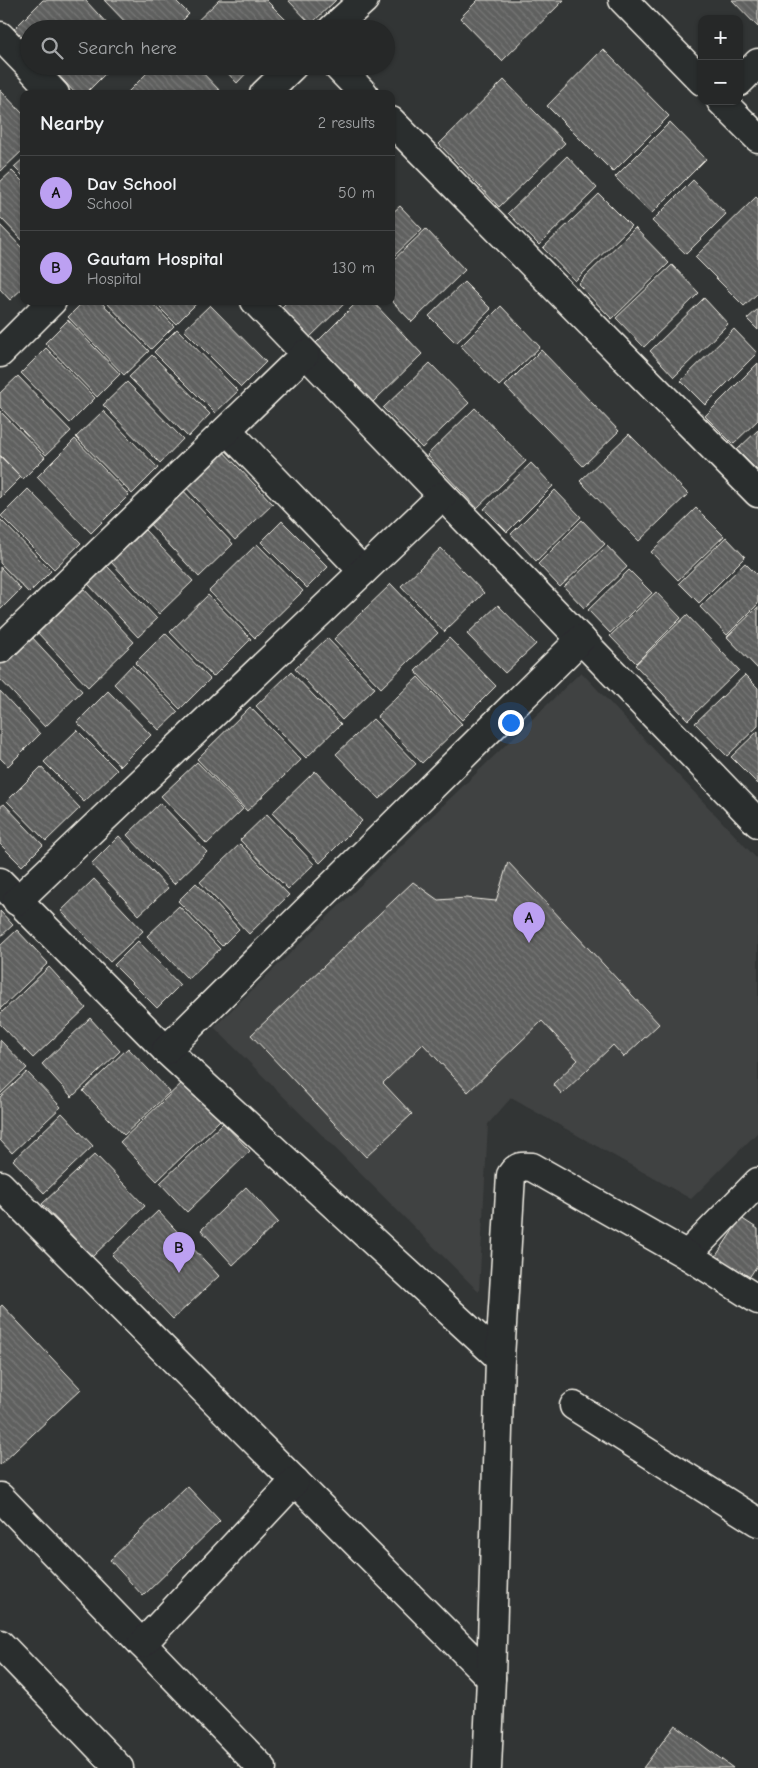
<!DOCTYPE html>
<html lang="en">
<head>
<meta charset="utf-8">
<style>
	body { margin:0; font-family:"Comic Neue",sans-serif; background:#2e3030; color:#f1f3f6 }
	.controls { position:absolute; right:15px; top:15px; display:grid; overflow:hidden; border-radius:10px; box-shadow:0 1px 4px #0004 }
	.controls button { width:45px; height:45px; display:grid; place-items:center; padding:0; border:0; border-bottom:1px solid #424445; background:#262828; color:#f1f3f6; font:25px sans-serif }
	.you { position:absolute; left:510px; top:722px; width:18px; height:18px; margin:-12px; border:4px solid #fff; border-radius:50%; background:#1a73e8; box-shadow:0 0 0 8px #1a73e833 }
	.badge { display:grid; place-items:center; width:32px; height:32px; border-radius:50%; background:#bca0f2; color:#111; font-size:16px; font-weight:700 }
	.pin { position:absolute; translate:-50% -41px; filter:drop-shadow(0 1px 2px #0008) }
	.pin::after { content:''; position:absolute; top:26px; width:18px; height:15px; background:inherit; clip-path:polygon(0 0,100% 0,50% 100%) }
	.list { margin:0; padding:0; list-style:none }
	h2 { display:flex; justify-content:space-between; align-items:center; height:65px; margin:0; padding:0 20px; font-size:21px }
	h2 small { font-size:16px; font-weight:400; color:#a4a6a8 }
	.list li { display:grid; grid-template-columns:32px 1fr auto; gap:15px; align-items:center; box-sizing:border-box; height:75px; padding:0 20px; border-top:1px solid #424445 }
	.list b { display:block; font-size:19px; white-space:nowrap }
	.list p { margin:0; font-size:16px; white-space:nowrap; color:#a4a6a8 }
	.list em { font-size:16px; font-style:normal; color:#a4a6a8 }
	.icon { flex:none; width:28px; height:28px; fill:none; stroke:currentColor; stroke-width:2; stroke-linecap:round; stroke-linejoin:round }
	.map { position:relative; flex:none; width:758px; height:1768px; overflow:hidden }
	.search { position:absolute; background:#262828; box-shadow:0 1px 4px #0004; left:20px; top:20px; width:375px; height:55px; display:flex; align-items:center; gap:12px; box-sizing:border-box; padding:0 18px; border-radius:28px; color:#a4a6a8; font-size:19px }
	.panel { position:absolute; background:#262828; box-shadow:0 1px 4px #0004; left:20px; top:90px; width:375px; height:215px; border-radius:10px }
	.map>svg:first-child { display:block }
	.built { fill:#404242 }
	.building { fill:url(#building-back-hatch); stroke:#f4f1e8 }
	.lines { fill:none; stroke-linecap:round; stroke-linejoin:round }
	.street-casing { stroke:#f4f1e8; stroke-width:31 }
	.secondary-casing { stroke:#f4f1e8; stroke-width:31 }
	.street { stroke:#2a2d2e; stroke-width:28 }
	.secondary { stroke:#2a2d2e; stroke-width:28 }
</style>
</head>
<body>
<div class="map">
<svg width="758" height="1768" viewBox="0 0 758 1768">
	<defs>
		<pattern id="building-back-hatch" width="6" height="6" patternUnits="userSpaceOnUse" patternTransform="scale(1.25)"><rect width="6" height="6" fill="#5f605f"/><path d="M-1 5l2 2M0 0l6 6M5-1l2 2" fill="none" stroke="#777776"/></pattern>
	</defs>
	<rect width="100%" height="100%" fill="#323535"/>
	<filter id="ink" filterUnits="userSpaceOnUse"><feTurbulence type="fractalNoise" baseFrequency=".02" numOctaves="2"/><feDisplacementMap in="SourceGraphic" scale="10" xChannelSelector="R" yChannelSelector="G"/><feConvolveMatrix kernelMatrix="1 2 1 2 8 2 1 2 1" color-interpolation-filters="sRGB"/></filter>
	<g filter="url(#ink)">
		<!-- built -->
		<polygon class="built" points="581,672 758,860 758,1132 691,1199 511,1098 488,1124 479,1292 214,1027"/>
		<!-- building -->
		<g class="building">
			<polygon points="43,0 85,0 112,29 29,29 29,45 14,29"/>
			<polygon points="104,0 175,0 189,14 174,29 132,29"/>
			<polygon points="219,0 266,0 293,27 291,29 189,29"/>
			<polygon points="288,0 336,0 311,24"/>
			<polygon points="478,0 564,0 502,61 460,18"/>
			<polygon points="732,0 758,0 758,27"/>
			<polygon points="603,49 669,116 613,172 547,106"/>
			<polygon points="50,66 113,66 85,94 76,94"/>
			<polygon points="154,66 196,66 223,94 126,94"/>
			<polygon points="221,66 253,66 237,83"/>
			<polygon points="504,80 565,143 499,207 439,144"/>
			<polygon points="0,90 24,115 24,149 1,171 0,169"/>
			<polygon points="670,122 706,159 651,214 615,177"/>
			<polygon points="567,156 597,188 539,245 508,213"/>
			<polygon points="24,158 24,177 14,167"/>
			<polygon points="12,171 24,183 24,242 0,217 0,182"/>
			<polygon points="693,180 726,214 686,254 652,221"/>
			<polygon points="599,194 631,226 575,281 543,248"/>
			<polygon points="756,197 758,199 758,293 744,306 695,257"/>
			<polygon points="400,206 422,229 391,259 391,214"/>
			<polygon points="0,225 24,250 24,287 10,300 0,289"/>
			<polygon points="635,228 669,263 612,319 578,284"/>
			<polygon points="426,229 465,270 412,322 391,300 391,262"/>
			<polygon points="672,265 699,293 644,347 616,318"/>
			<polygon points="464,282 491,309 456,343 429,316"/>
			<polygon points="704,298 728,324 674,377 650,351"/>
			<polygon points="84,301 100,301 149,351 124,375 68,317"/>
			<polygon points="105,301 150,301 174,326 151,349"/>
			<polygon points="153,301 199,301 176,324"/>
			<polygon points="288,301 347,301 308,339 279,310"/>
			<polygon points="358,301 372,301 422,354 372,403 315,344"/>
			<polygon points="210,305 266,362 241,387 184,330"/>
			<polygon points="501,306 540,347 499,386 461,346"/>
			<polygon points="758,309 758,330 747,319"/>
			<polygon points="68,320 120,374 97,397 45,343"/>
			<polygon points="177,329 238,391 215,413 154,352"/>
			<polygon points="734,329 757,353 705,405 681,381"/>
			<polygon points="46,348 95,398 70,423 21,373"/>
			<polygon points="541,350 619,431 583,466 505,386"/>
			<polygon points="152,355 210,414 188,437 129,377"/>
			<polygon points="430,363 469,403 422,448 383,408"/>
			<polygon points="758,363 758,420 733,444 705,416"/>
			<polygon points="18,376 71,431 46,455 0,407 0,393"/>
			<polygon points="127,382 183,439 160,463 103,405"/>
			<polygon points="475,408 526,461 477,508 427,455"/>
			<polygon points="0,411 45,457 23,479 0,455"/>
			<polygon points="103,411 158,468 132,494 76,437"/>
			<polygon points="758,430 758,471 737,450"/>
			<polygon points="629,434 688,494 639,541 580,481"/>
			<polygon points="75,439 129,495 91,533 37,477"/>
			<polygon points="221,449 273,504 235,540 184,485"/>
			<polygon points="0,456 21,477 0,498"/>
			<polygon points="531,463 553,486 507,532 484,509"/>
			<polygon points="181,488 233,544 199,577 147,521"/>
			<polygon points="28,489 81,543 54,569 1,516"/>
			<polygon points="555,490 581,517 536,561 511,534"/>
			<polygon points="696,508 724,536 678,580 651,552"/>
			<polygon points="0,519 51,571 29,593 0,563"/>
			<polygon points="582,520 605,544 560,587 538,564"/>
			<polygon points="282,521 328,567 307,588 261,542"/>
			<polygon points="145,530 193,581 159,614 111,562"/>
			<polygon points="726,537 745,557 699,603 679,583"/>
			<polygon points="257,544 303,591 255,638 209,591"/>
			<polygon points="607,546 627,567 584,608 564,587"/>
			<polygon points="441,548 484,593 444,632 401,586"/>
			<polygon points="745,563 758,576 758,604 727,635 700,607"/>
			<polygon points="107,566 157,619 138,637 88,584"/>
			<polygon points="0,567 21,589 0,610"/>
			<polygon points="629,570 652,593 610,633 588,610"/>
			<polygon points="391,584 438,633 381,688 334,639"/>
			<polygon points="82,587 134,642 88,687 36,631"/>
			<polygon points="656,592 681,618 636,663 610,636"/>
			<polygon points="208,595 251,639 213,677 170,632"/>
			<polygon points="498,605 536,644 505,673 467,634"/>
			<polygon points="758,607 758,669 727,637"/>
			<polygon points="687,615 739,670 688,720 635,665"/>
			<polygon points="165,633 210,679 180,709 135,663"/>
			<polygon points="30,635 82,691 45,727 0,679 0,664"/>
			<polygon points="327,638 375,688 342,720 295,669"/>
			<polygon points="449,638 496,686 462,720 415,671"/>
			<polygon points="132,665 178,712 159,730 114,684"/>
			<polygon points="291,672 341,724 306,758 256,706"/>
			<polygon points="745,675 758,688 758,726 727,756 695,723"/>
			<polygon points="418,677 462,724 422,763 377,716"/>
			<polygon points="0,691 40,734 8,766 0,758"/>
			<polygon points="108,691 151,735 120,766 77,722"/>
			<polygon points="250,707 301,760 247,811 197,759"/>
			<polygon points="373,719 416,764 379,799 336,754"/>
			<polygon points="77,730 117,770 84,802 44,762"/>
			<polygon points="758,731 758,784 731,757"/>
			<polygon points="197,762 243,809 207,844 161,796"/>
			<polygon points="41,767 80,808 46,841 7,801"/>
			<polygon points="315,771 362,821 320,863 272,813"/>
			<polygon points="160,803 207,852 174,884 127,835"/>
			<polygon points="4,804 43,845 22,866 0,844 0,807"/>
			<polygon points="267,814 314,864 288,889 240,840"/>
			<polygon points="119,836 168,888 139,915 91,864"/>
			<polygon points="240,844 289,895 249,934 200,882"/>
			<polygon points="508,862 659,1024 624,1057 613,1045 562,1094 553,1084 578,1060 542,1021 468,1092 423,1044 383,1083 412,1114 366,1157 251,1035 413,882 438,900 466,898 496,901"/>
			<polygon points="94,879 143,931 110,962 61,911"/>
			<polygon points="196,883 239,929 222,946 178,901"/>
			<polygon points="179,906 220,949 188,979 147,936"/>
			<polygon points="0,911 13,925 0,937"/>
			<polygon points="17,930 48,963 0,1009 0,946"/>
			<polygon points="138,941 180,985 157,1008 114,965"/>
			<polygon points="49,967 86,1008 33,1058 0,1024 0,1014"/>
			<polygon points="90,1018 120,1051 72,1097 42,1064"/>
			<polygon points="0,1040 27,1068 0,1094"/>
			<polygon points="128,1048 170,1092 124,1135 83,1091"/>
			<polygon points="27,1072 61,1107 12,1153 0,1140 0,1097"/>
			<polygon points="184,1081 220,1120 157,1181 120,1142"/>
			<polygon points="62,1113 93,1146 44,1193 13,1160"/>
			<polygon points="223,1123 250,1151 187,1212 160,1183"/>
			<polygon points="95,1154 145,1206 92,1257 42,1204"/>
			<polygon points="246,1187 278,1222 233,1265 201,1230"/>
			<polygon points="158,1211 219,1276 173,1319 112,1255"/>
			<polygon points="741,1218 758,1229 758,1264 745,1284 712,1262"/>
			<polygon points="2,1305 81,1389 0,1465 0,1307"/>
			<polygon points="187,1486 220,1521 143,1596 110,1560"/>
			<polygon points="675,1725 733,1768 643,1768"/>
		</g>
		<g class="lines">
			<defs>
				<g id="street">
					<polyline points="623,0 702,81"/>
					<polyline points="332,29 364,0"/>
					<polyline points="0,36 29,66"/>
					<polyline points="29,66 55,94"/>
					<polyline points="337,66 364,94"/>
					<polyline points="739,82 758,63"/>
					<polyline points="264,94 293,66"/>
					<polyline points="721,101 758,138"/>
					<polyline points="391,121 758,493"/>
					<polyline points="255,301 758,823"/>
					<polyline points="0,353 52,301"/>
					<polyline points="227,430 363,571"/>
					<polyline points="0,649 305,354"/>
					<polyline points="0,882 166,1050 500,1358"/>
					<polyline points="17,901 442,496"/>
					<polyline points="166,1050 581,639"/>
					<polyline points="0,1185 491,1678"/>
					<polyline points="687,1255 758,1182"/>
					<polyline points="574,1406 758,1522"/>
					<polyline points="0,1497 262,1768"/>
					<polyline points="142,1644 295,1481"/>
					<path d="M487,1768L491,1678L500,1358L511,1175C517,1166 522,1166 532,1167L687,1255L758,1300"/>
				</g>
				<polyline id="secondary" points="0,1644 119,1768"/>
			</defs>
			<!-- street casing -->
			<use href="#street" class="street-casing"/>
			<!-- secondary casing -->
			<use href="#secondary" class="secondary-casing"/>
			<!-- street -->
			<use href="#street" class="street"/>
			<!-- secondary -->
			<use href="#secondary" class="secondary"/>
		</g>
	</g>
</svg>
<div class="controls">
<button>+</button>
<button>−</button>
</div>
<div class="you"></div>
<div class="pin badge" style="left:529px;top:943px">A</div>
<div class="pin badge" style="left:179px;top:1273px">B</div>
<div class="search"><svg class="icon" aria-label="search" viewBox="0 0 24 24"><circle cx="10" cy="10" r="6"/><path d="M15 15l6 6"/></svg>Search here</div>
<section class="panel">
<h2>Nearby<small>2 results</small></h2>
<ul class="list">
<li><span class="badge">A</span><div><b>Dav School</b><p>School</p></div><em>50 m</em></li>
<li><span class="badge">B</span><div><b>Gautam Hospital</b><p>Hospital</p></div><em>130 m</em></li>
</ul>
</section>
</div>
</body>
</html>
